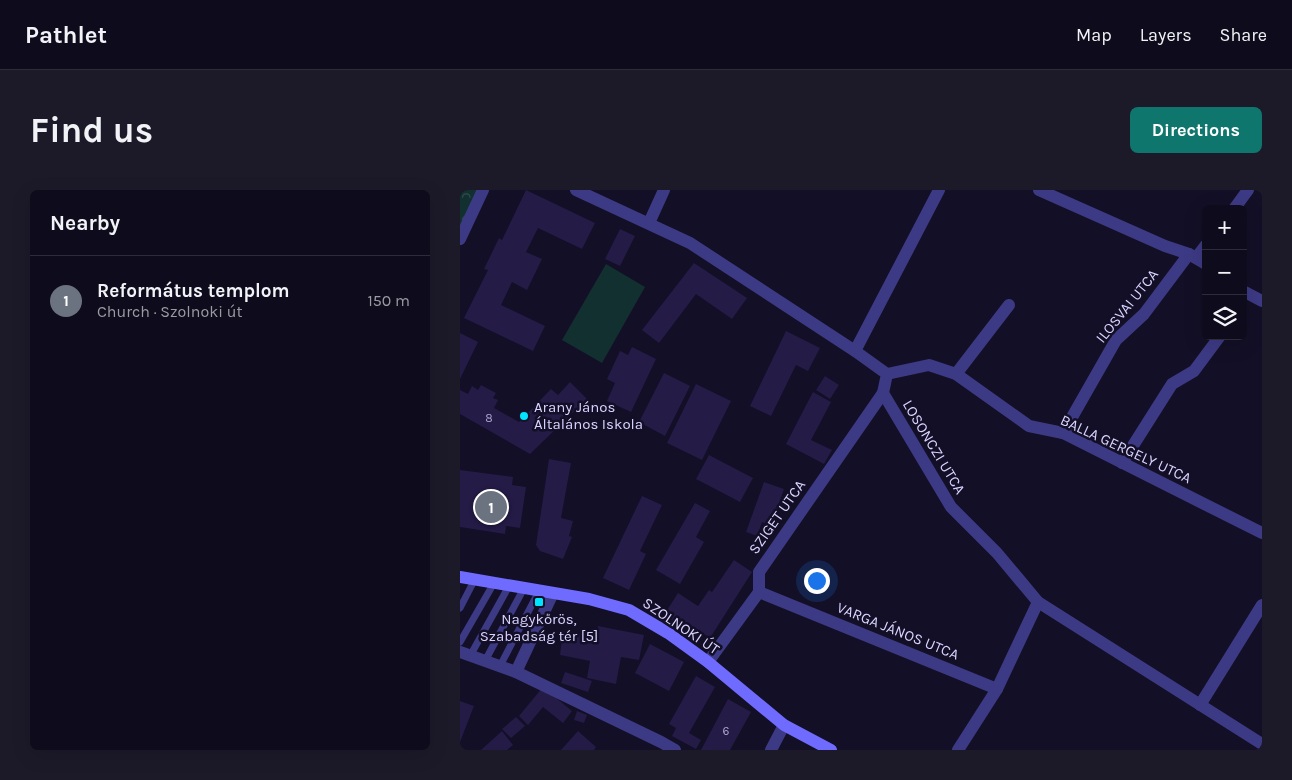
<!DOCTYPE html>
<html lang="en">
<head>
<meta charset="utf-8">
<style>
	body { margin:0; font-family:Karla,sans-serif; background:#1c1929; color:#f1f3f6 }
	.controls { position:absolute; right:15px; top:15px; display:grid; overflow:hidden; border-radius:8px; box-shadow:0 5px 20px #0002 }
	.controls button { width:45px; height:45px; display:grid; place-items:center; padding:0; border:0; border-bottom:1px solid #2e2b3b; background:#0e0b1c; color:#f1f3f6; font:25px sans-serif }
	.you { position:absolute; left:356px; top:390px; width:18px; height:18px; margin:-12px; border:4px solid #fff; border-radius:50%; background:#1a73e8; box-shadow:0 0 0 8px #1a73e833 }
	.badge { display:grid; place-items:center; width:32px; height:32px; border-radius:50%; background:#0f766e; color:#fff; font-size:16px; font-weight:700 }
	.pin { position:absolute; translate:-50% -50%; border:2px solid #fff; box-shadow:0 1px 5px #0006 }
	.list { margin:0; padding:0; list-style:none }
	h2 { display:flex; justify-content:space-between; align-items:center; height:65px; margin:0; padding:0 20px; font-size:21px }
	h2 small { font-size:16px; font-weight:400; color:#9b9ba3 }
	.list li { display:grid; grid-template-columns:32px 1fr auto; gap:15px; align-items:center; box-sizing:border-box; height:90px; padding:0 20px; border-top:1px solid #2e2b3b }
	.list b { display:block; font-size:19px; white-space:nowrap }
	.list p { margin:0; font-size:16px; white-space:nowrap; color:#9b9ba3 }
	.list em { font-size:16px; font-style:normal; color:#9b9ba3 }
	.icon { flex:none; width:28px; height:28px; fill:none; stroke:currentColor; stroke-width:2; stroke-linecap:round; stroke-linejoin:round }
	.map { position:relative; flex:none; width:802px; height:560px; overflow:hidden; border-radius:8px }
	header { display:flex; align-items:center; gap:30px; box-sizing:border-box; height:70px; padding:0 25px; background:#0e0b1c; border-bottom:1px solid #2e2b3b }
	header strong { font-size:24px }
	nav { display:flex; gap:28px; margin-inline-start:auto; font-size:18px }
	.intro { display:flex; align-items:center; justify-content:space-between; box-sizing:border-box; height:120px; padding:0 30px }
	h1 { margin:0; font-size:35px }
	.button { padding:12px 22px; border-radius:8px; background:#0f766e; color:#fff; font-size:18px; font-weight:700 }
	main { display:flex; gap:30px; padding:0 30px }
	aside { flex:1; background:#0e0b1c; border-radius:8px; box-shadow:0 5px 20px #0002 }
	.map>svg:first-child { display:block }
	.forest { fill:url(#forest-crowns) }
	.pitch { fill:#12302f }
	.building { fill:#241b47 }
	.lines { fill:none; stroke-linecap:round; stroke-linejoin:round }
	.lane { stroke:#3d3a85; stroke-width:7 }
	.street { stroke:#3d3a85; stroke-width:12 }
	.secondary { stroke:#6f6bff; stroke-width:12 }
	.poi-dot { fill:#00e5ff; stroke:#130f26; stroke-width:2 }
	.labels { text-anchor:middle; stroke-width:5; stroke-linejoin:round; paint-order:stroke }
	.number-label { font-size:12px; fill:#aca6d1 }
	.street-label { font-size:15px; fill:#d9d4ff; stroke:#130f26 }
	.poi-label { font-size:15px; fill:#d9d4ff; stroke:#130f26; text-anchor:start }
</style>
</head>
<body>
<header>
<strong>Pathlet</strong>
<nav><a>Map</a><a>Layers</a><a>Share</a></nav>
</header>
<div class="intro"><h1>Find us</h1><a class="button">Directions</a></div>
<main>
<aside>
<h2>Nearby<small></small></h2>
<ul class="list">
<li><span class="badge" style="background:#6b7280">1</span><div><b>Református templom</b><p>Church · Szolnoki út</p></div><em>150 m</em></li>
</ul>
</aside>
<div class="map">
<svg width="802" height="560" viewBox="0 0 802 560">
	<defs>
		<pattern id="forest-crowns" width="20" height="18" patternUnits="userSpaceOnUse" patternTransform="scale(1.25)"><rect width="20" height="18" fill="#12302f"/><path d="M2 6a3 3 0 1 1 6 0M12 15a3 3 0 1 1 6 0" fill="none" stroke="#344d4e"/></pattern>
	</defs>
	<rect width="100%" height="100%" fill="#130f26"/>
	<!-- forest -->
	<polygon class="forest" points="0,0 23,0 0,49"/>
	<!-- pitch -->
	<polygon class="pitch" points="146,74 185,97 142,173 102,150"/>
	<!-- building -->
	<g class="building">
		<polygon points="66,0 135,33 122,59 78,38 66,62 82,69 67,100 52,92 41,115 85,136 73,161 4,128 28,80 24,79 39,48 42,50"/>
		<polygon points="160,39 175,46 160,76 145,69"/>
		<polygon points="234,73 287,108 272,129 236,104 199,153 182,140"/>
		<polygon points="326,141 360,158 348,181 336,175 311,226 290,216"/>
		<polygon points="0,143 18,152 0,189"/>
		<polygon points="172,157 196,169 171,222 147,211 155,193 147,189 160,161 168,165"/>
		<polygon points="204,183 230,196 205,246 179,232"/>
		<polygon points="365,186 379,195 370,209 356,200"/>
		<polygon points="110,192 127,209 70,264 0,224 0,200 8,204 12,196 18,200 21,195 36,203 33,208 38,210 34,218 59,232 91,199 98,205"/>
		<polygon points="236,194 271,211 242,270 207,253"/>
		<polygon points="353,202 371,212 351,250 372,260 364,274 326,254"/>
		<polygon points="249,265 293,288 280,312 236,289"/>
		<polygon points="89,269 111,273 101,328 113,331 109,346 112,347 103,369 80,361 76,355"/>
		<polygon points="0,280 53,287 52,295 66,297 60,338 46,336 45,344 0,337"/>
		<polygon points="304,292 324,299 311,336 302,332 297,346 286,342"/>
		<polygon points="182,306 202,315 180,361 186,364 169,400 143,388"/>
		<polygon points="235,313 250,321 236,347 244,352 220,394 196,380"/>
		<polygon points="274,370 292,382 250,448 227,433 224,438 204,425 218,403 238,416 249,400 252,402"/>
		<polygon points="138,436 184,445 179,470 161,467 156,494 127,488 130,471 100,465 103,441 136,445"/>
		<polygon points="190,454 224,472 209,501 175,483"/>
		<polygon points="105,482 132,491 128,502 101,493"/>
		<polygon points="236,486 255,497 229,543 241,550 236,559 212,546 216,538 209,534"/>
		<polygon points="83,497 112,521 103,533 83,517 68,535 59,526"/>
		<polygon points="268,509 291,522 270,560 241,560"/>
		<polygon points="0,511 14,516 0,552"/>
		<polygon points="117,521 127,525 124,533 114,530"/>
		<polygon points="56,527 65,536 51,548 42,539"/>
		<polygon points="42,541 53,555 47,560 21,560"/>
		<polygon points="118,541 136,557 134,560 101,560"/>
	</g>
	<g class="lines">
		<!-- lane -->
		<g class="lane">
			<polyline points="0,418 15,389"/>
			<polyline points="0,452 34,393"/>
			<polyline points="10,466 49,396"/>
			<polyline points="25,471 64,398"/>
			<polyline points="40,476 79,401"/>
		</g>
		<!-- street -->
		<g class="street">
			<polyline points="116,0 230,53 395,161 427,184 423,203 491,317 537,363 578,412 802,554"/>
			<polyline points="579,0 705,56 729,64 746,74"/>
			<polyline points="774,19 788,0"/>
			<polyline points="189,33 204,0"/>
			<polyline points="0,49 23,0"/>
			<polyline points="736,68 746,55"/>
			<polyline points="783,101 802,111"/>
			<polyline points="395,161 479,0"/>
			<polyline points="427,184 469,175 496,184 569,236 603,243 802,343"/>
			<polyline points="496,184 549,115"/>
			<polyline points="603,243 656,150 684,124 729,64"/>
			<polyline points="662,273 712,194 734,181 760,146"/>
			<polyline points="299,402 537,499"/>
			<polyline points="0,462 56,482 201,552 215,560"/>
			<polyline points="248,472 299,402 299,382 423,203"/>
			<polyline points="56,482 93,403"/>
			<polyline points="740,515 802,415"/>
			<polyline points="311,560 324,535"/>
			<polyline points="498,560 537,499 578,412"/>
		</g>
		<!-- secondary -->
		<polyline class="secondary" points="0,387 129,409 169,420 208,443 248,472 324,535 371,560"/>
	</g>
	<!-- markers -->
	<g class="poi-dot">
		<circle cx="64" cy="226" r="5"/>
		<rect x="74" y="407" width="10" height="10" rx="2.5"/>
	</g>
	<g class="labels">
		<!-- number labels -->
		<g class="number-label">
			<text x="29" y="232">8</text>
			<text x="266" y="545">6</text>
		</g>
		<!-- street labels -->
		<g class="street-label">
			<text transform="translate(667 116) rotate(-51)" y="5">ILOSVAI UTCA</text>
			<text transform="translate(474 257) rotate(59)" y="5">LOSONCZI UTCA</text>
			<text transform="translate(666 259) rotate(25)" y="5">BALLA GERGELY UTCA</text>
			<text transform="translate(317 327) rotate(-55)" y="5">SZIGET UTCA</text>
			<text transform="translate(221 436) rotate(34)" y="5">SZOLNOKI ÚT</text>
			<text transform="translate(438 441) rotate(22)" y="5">VARGA JÁNOS UTCA</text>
		</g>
		<!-- poi labels -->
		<g class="poi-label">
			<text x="74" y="222">Arany János<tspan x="74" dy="17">Általános Iskola</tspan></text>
			<text x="79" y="434" text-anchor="middle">Nagykőrös,<tspan x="79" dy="17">Szabadság tér [5]</tspan></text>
		</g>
	</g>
</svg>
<div class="controls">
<button>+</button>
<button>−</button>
<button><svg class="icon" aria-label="layers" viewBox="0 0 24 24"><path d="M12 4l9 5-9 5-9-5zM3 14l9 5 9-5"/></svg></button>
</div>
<div class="you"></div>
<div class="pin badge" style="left:31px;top:317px;background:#6b7280">1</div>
</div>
</main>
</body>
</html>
